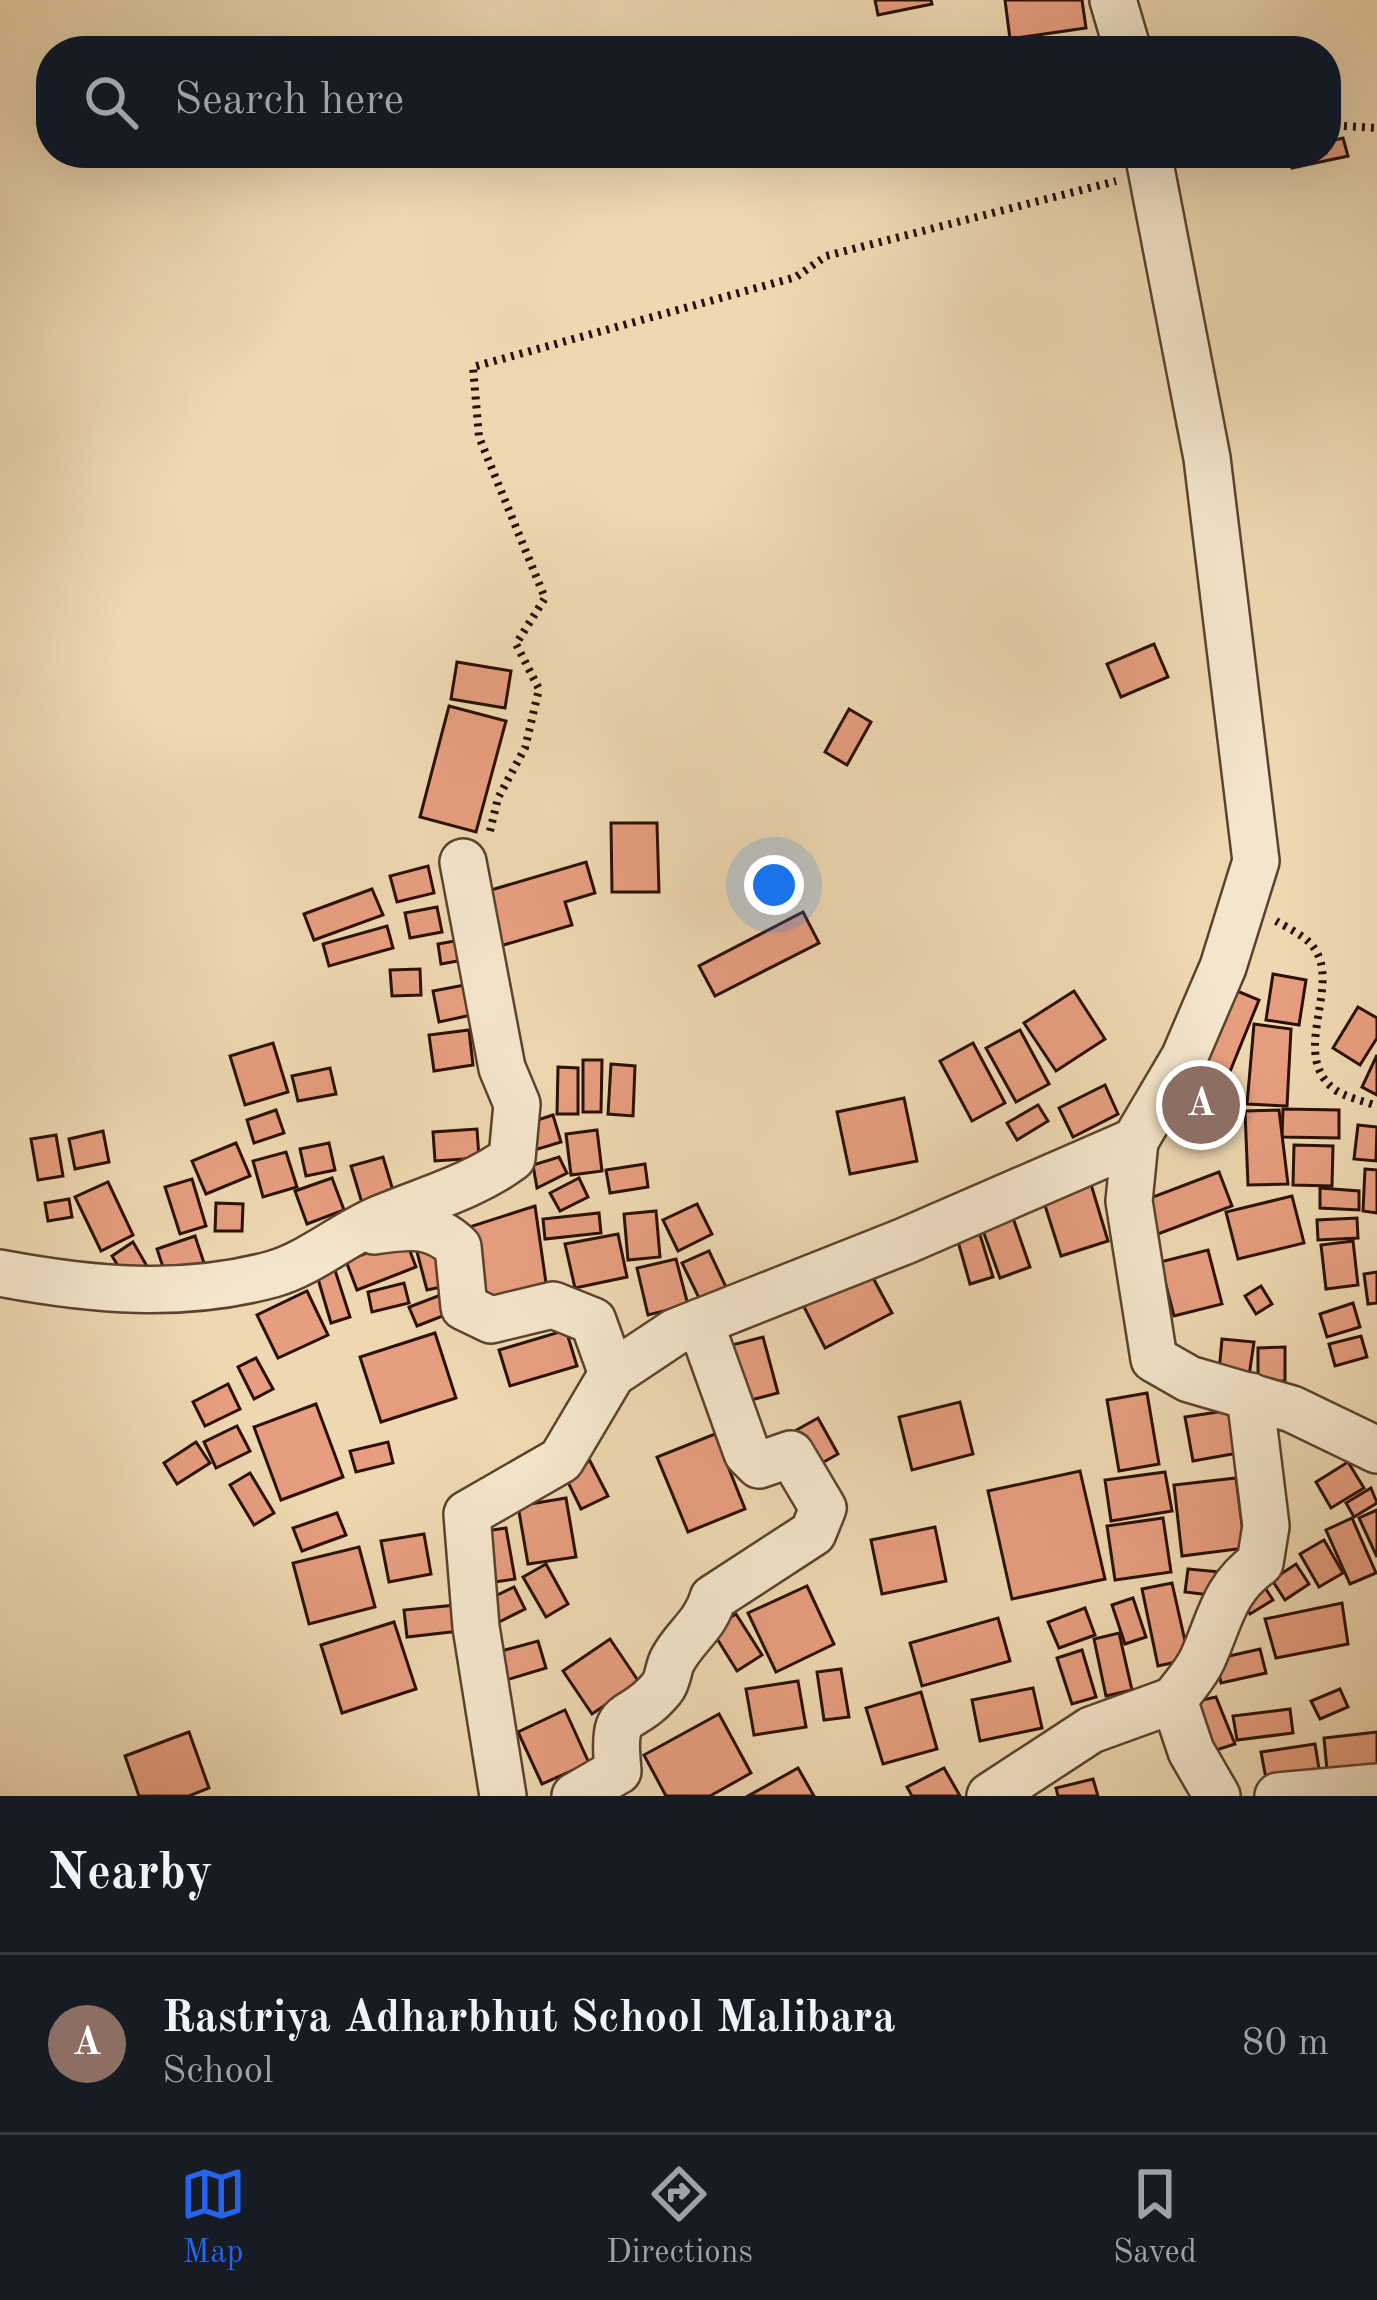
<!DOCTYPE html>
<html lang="en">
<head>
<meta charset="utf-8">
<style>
	body { margin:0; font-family:"Old Standard TT",serif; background:#242831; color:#f1f3f6 }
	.you { position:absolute; left:774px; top:885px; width:42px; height:42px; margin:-30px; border:9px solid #fff; border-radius:50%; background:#1a73e8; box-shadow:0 0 0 18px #1a73e833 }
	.badge { display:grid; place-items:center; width:78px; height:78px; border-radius:50%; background:#2563eb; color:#fff; font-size:39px; font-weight:700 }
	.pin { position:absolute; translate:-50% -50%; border:6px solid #fff; box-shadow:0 3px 12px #0006 }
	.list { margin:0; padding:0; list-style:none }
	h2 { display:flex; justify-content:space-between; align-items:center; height:156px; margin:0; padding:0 48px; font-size:51px }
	h2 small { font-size:39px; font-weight:400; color:#9ea1a6 }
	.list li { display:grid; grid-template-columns:78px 1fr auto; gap:36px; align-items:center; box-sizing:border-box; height:180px; padding:0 48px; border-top:3px solid #363941 }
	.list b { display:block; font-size:45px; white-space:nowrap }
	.list p { margin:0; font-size:39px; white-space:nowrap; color:#9ea1a6 }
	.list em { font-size:39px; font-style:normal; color:#9ea1a6 }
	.icon { flex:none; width:66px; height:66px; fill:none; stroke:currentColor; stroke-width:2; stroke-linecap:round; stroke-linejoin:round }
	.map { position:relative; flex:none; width:1377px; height:1796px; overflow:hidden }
	.search { position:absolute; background:#171b24; box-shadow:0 12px 48px #0002; left:36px; right:36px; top:36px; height:132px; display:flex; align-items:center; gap:30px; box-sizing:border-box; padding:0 42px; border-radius:48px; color:#9ea1a6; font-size:45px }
	.sheet { height:336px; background:#171b24 }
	nav { display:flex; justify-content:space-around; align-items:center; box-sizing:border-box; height:168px; border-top:3px solid #363941; background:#171b24; font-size:33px; color:#9ea1a6 }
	nav a { display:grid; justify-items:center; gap:6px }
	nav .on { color:#2563eb }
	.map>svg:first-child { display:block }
	.building { fill:#e79e80; stroke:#2b1003; stroke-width:3 }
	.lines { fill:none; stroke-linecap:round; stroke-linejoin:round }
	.street-casing { stroke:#5c422e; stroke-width:50 }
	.path { stroke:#2b1003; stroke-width:8; stroke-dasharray:3 6; stroke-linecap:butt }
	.street { stroke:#f4e6cc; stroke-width:45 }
</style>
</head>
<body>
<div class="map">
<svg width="1377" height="1796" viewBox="0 0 1377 1796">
	<rect width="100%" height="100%" fill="#eed8b1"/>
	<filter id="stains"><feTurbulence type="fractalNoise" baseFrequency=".00167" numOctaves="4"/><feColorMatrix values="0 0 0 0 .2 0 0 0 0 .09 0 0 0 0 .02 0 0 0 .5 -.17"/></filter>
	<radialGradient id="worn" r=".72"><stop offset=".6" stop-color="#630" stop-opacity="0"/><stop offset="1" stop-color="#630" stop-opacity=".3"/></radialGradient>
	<!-- building -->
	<g class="building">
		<polygon points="875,0 931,0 932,4 878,15"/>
		<polygon points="1005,0 1082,0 1086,28 1010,39"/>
		<polygon points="1343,138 1348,156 1292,168 1288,153 1326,153 1326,142"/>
		<polygon points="1154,644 1168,677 1121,697 1107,664"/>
		<polygon points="457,662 511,671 505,708 451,699"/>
		<polygon points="449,706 506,721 476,832 420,817"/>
		<polygon points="849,709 871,722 847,765 825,752"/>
		<polygon points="611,823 657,823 659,892 612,892"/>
		<polygon points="586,862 595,893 565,902 572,925 490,949 474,895"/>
		<polygon points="428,866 434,893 397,902 390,876"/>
		<polygon points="372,889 383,915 314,940 304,914"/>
		<polygon points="437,907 442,932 410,938 405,913"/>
		<polygon points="803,912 819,943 715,996 699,966"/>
		<polygon points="387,926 393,948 329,966 323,944"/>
		<polygon points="466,939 469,959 441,964 438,944"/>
		<polygon points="420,969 421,995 392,996 390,970"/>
		<polygon points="1273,974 1306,980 1299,1025 1266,1020"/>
		<polygon points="470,984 476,1014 439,1022 433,991"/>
		<polygon points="1225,986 1259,1000 1218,1101 1184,1086"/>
		<polygon points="1074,991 1105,1039 1056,1071 1024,1023"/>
		<polygon points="1358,1007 1377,1018 1377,1038 1360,1065 1333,1048"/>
		<polygon points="1254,1024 1291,1029 1287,1106 1247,1104"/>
		<polygon points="469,1030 473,1065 434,1071 429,1035"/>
		<polygon points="1020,1030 1049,1084 1016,1102 986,1048"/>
		<polygon points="273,1043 288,1092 245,1105 230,1056"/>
		<polygon points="973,1043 1005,1103 972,1121 940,1061"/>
		<polygon points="1377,1055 1377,1095 1362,1087"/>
		<polygon points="583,1060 602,1060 601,1112 583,1112"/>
		<polygon points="611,1064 635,1066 633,1116 608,1114"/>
		<polygon points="558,1067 578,1068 578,1114 557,1114"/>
		<polygon points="330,1068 336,1094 298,1101 292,1076"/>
		<polygon points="1105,1085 1118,1114 1073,1137 1059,1108"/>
		<polygon points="904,1098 917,1161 850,1174 837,1112"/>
		<polygon points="1038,1105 1048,1121 1017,1140 1007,1123"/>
		<polygon points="1283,1109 1339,1110 1339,1138 1282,1137"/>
		<polygon points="276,1110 284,1133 254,1143 247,1120"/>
		<polygon points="1279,1110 1288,1184 1248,1185 1245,1111"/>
		<polygon points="553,1115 561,1142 525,1153 516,1127"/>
		<polygon points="1358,1125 1377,1127 1376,1161 1354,1159"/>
		<polygon points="477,1129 479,1158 435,1161 433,1132"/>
		<polygon points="597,1130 602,1171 571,1175 566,1134"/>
		<polygon points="103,1131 109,1162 75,1169 69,1139"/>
		<polygon points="56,1135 63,1176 38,1180 31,1139"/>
		<polygon points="236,1143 250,1176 206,1194 192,1161"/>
		<polygon points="329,1143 335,1170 306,1176 300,1149"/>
		<polygon points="1294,1145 1333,1146 1332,1186 1293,1185"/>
		<polygon points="286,1152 297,1187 263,1197 253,1161"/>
		<polygon points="383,1157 397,1204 365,1213 351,1166"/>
		<polygon points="559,1157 567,1173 537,1188 533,1165"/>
		<polygon points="645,1164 648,1187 610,1193 606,1170"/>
		<polygon points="1365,1169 1377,1170 1377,1213 1363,1211"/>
		<polygon points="1219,1172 1232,1206 1150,1237 1137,1203"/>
		<polygon points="332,1178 344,1210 307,1224 295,1191"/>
		<polygon points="579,1178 588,1197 560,1211 550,1193"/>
		<polygon points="192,1179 206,1226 180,1234 165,1187"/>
		<polygon points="1090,1181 1108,1241 1061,1256 1042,1196"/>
		<polygon points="108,1182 133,1235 101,1251 75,1197"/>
		<polygon points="1320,1188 1359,1191 1359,1210 1320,1208"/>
		<polygon points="1292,1196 1304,1243 1238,1259 1226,1212"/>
		<polygon points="69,1199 72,1217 48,1221 45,1203"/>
		<polygon points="216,1203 243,1204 242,1231 215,1231"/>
		<polygon points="697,1204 712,1234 678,1251 663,1220"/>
		<polygon points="535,1206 547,1290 470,1304 463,1229"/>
		<polygon points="656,1211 660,1257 628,1260 624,1214"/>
		<polygon points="599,1213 601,1233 545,1239 543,1219"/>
		<polygon points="1013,1218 1030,1267 1000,1278 982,1228"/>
		<polygon points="1357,1218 1358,1238 1318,1240 1317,1220"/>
		<polygon points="977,1225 993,1277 970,1284 955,1231"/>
		<polygon points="618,1234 627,1277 575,1288 565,1244"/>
		<polygon points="195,1236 206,1269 168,1282 157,1249"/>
		<polygon points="405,1238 416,1267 357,1290 346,1261"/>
		<polygon points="1353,1241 1358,1285 1326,1289 1321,1245"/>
		<polygon points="133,1242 148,1268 127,1281 112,1256"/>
		<polygon points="440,1247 450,1285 427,1290 417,1252"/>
		<polygon points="1208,1250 1222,1304 1174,1316 1160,1262"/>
		<polygon points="709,1251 726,1287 700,1300 682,1263"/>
		<polygon points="676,1259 688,1305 648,1315 637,1268"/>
		<polygon points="866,1265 892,1313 825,1348 800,1299"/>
		<polygon points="334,1267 350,1317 331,1323 316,1272"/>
		<polygon points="1377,1272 1377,1303 1368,1304 1364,1274"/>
		<polygon points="404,1283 409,1303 372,1312 368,1292"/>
		<polygon points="1261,1286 1272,1304 1256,1314 1245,1296"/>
		<polygon points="307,1291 328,1335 278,1358 257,1315"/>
		<polygon points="446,1293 453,1312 417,1326 409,1307"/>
		<polygon points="1353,1303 1360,1327 1327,1337 1320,1314"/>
		<polygon points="566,1330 577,1366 510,1386 499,1350"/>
		<polygon points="435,1333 456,1398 381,1422 360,1357"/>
		<polygon points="1361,1336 1367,1357 1335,1366 1329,1344"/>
		<polygon points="763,1337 778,1393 739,1403 724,1347"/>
		<polygon points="1222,1339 1254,1342 1249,1376 1219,1372"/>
		<polygon points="1285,1347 1285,1381 1258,1381 1258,1348"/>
		<polygon points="256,1358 273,1389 254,1399 238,1367"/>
		<polygon points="228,1384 240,1409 205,1426 193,1402"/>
		<polygon points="1147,1393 1159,1464 1119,1471 1107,1400"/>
		<polygon points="960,1402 973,1454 912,1470 899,1417"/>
		<polygon points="316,1404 343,1477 281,1500 254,1427"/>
		<polygon points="1231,1410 1238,1453 1193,1461 1185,1417"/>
		<polygon points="818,1418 838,1454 813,1468 793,1432"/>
		<polygon points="237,1426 250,1451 216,1468 204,1442"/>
		<polygon points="715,1434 745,1509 688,1532 657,1457"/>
		<polygon points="196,1442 210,1463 177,1484 164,1463"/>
		<polygon points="388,1442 393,1463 356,1472 350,1451"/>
		<polygon points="590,1461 608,1496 581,1509 564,1474"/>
		<polygon points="1348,1462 1364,1488 1331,1508 1316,1482"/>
		<polygon points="1080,1471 1105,1579 1012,1599 988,1491"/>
		<polygon points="1165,1472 1172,1511 1111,1521 1105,1480"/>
		<polygon points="250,1473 274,1513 254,1525 230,1485"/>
		<polygon points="1236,1478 1245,1548 1182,1556 1174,1485"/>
		<polygon points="1371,1488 1377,1503 1354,1517 1346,1503"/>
		<polygon points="566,1498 576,1557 528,1564 518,1506"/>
		<polygon points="1377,1510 1377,1557 1359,1518"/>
		<polygon points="337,1513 346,1535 302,1551 293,1528"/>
		<polygon points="1163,1518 1171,1572 1115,1580 1107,1526"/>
		<polygon points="1352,1518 1376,1573 1350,1584 1326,1530"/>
		<polygon points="935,1527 946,1581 882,1594 871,1540"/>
		<polygon points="506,1528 515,1579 481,1584 472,1533"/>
		<polygon points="424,1534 431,1574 389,1582 381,1541"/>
		<polygon points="1324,1540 1343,1573 1319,1587 1300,1554"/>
		<polygon points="359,1547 375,1607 309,1624 293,1563"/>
		<polygon points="546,1564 568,1604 546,1617 523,1577"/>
		<polygon points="1296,1564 1309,1584 1285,1600 1272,1580"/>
		<polygon points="1188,1569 1221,1572 1219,1596 1185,1592"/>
		<polygon points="1260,1580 1273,1600 1250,1614 1237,1593"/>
		<polygon points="1172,1583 1189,1659 1158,1666 1142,1589"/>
		<polygon points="807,1586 834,1644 776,1672 748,1613"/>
		<polygon points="514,1587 525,1609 497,1623 487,1600"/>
		<polygon points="1133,1598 1146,1637 1125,1644 1112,1605"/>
		<polygon points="1342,1603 1348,1644 1276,1658 1265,1619"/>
		<polygon points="467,1604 469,1630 407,1637 404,1610"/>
		<polygon points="1085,1608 1095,1635 1059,1648 1048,1622"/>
		<polygon points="736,1614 762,1655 737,1671 711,1629"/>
		<polygon points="998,1618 1010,1661 922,1686 910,1643"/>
		<polygon points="394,1622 416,1689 342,1713 321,1645"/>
		<polygon points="1119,1633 1132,1690 1106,1696 1094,1639"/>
		<polygon points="610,1639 639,1682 592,1714 563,1671"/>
		<polygon points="538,1641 546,1668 503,1681 494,1653"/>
		<polygon points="1260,1649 1266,1673 1221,1683 1216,1659"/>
		<polygon points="1082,1650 1096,1697 1072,1704 1057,1658"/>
		<polygon points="841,1669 849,1717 824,1720 817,1672"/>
		<polygon points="798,1681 806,1727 754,1735 746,1689"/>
		<polygon points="1033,1688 1042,1728 980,1741 972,1700"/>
		<polygon points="1340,1689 1348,1707 1320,1719 1311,1701"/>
		<polygon points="921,1692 937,1749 883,1764 866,1708"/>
		<polygon points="1216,1697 1235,1744 1207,1753 1188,1703"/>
		<polygon points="1290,1709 1293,1733 1237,1740 1233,1716"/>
		<polygon points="565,1710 589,1763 542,1784 518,1732"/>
		<polygon points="719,1714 751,1773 710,1796 666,1796 644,1755"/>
		<polygon points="189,1732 209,1788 189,1796 139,1796 125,1756"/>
		<polygon points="1377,1732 1377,1776 1328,1781 1324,1738"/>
		<polygon points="1315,1744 1320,1775 1267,1784 1261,1752"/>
		<polygon points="798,1768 814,1796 748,1796"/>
		<polygon points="944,1768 960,1796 912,1796 907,1787"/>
		<polygon points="1093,1779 1098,1796 1058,1796 1056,1788"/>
	</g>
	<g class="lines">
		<defs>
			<g id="street">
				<polyline points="1113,0 1128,51"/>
				<polyline points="1135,1141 1129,1201 1154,1359 1189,1379 1292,1409 1377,1450"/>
				<path d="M374,1231C408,1226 432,1222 458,1247L464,1307L491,1320L553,1305L593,1321L612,1374"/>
				<path d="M0,1273C90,1290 183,1299 273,1274C309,1264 344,1234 379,1219C424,1200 473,1187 512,1158L517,1104L502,1068L463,862"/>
				<path d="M1174,1700C1183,1687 1195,1675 1202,1660C1220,1621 1223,1589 1260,1563L1266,1526L1250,1396"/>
				<polyline points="503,1796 476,1627 467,1514 561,1460 612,1374 675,1332 905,1241 1135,1141 1184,1058 1223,967 1256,861 1207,458 1148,153"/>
				<path d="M575,1796L618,1771C611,1700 629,1729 662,1688C668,1681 668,1669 672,1661C684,1637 705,1626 713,1598L813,1533L823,1508L791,1454L759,1465L747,1453L700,1322"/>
				<polyline points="990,1796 1091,1730 1174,1700 1191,1751 1217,1796"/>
				<polyline points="1278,1796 1377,1787"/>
			</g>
		</defs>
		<!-- street casing -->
		<use href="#street" class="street-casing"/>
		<!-- path -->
		<g class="path">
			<polyline points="1167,46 1183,51"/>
			<polyline points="1326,125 1377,128"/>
			<polyline points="490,831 498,798 525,748 539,689 516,644 545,598 479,437 473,367 796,277 826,256 1116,181"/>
			<path d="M1276,921C1288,928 1307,937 1314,948C1342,986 1289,1054 1334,1089C1344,1097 1364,1101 1377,1106"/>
		</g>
		<!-- street -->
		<use href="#street" class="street"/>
	</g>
	<rect width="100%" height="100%" filter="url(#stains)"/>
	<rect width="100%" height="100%" fill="url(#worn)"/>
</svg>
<div class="you"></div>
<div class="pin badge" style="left:1201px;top:1105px;background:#8d6e63">A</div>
<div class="search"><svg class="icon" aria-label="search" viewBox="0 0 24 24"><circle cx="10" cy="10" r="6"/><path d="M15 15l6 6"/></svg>Search here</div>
</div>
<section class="sheet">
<h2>Nearby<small></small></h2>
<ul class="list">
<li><span class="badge" style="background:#8d6e63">A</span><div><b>Rastriya Adharbhut School Malibara</b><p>School</p></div><em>80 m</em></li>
</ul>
</section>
<nav>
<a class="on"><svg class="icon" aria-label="map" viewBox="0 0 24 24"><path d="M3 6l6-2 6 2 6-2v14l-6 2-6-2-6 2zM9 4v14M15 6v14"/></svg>Map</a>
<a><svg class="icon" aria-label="directions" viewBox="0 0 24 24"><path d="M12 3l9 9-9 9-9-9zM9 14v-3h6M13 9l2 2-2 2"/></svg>Directions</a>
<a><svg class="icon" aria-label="saved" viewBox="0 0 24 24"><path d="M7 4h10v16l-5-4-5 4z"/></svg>Saved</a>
</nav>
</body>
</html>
